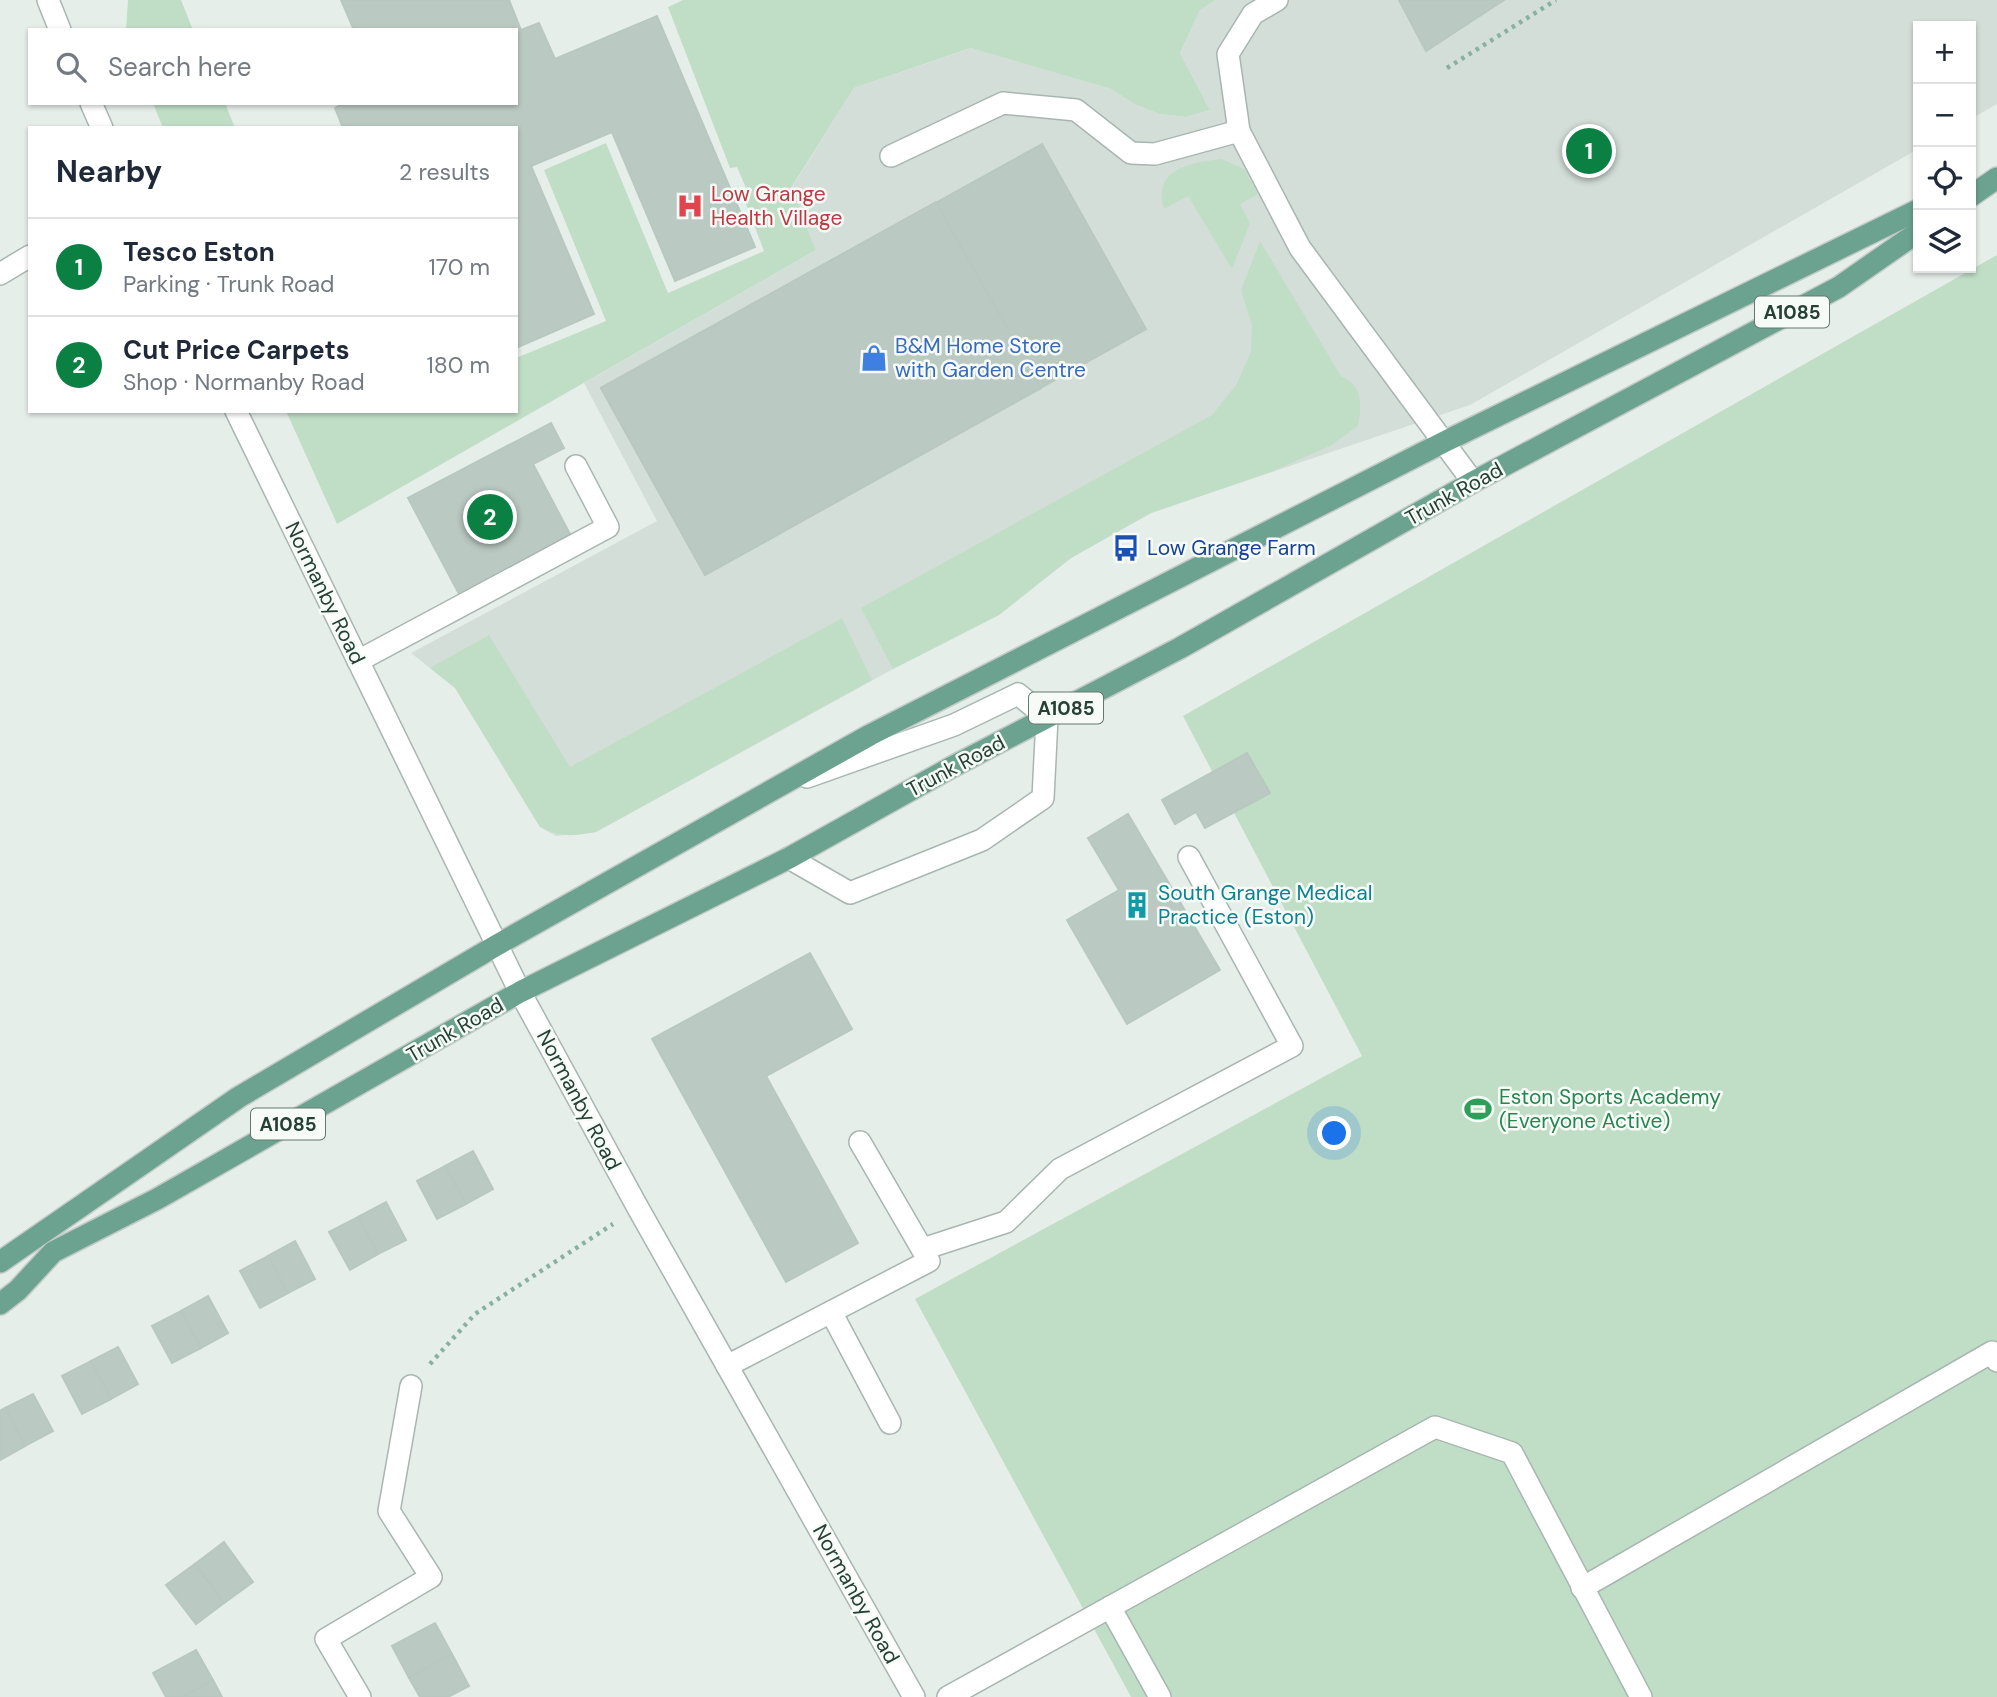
<!DOCTYPE html>
<html lang="en">
<head>
<meta charset="utf-8">
<style>
	body { margin:0; font-family:"DM Sans",sans-serif; background:#f6f6f7; color:#1f2937 }
	.controls { position:absolute; right:21px; top:21px; display:grid; overflow:hidden; border-radius:0px; box-shadow:0 2px 5px #0004 }
	.controls button { width:63px; height:63px; display:grid; place-items:center; padding:0; border:0; border-bottom:2px solid #e0e1e3; background:#fff; color:#1f2937; font:35px sans-serif }
	.you { position:absolute; left:1335px; top:1134px; width:24px; height:24px; margin:-18px; border:5px solid #fff; border-radius:50%; background:#1a73e8; box-shadow:0 0 0 10px #1a73e833 }
	.badge { display:grid; place-items:center; width:46px; height:46px; border-radius:50%; background:#0b8043; color:#fff; font-size:23px; font-weight:700 }
	.pin { position:absolute; translate:-50% -50%; border:4px solid #fff; box-shadow:0 2px 7px #0006 }
	.list { margin:0; padding:0; list-style:none }
	h2 { display:flex; justify-content:space-between; align-items:center; height:91px; margin:0; padding:0 28px; font-size:30px }
	h2 small { font-size:23px; font-weight:400; color:#747a83 }
	.list li { display:grid; grid-template-columns:46px 1fr auto; gap:21px; align-items:center; box-sizing:border-box; height:98px; padding:0 28px; border-top:2px solid #e0e1e3 }
	.list b { display:block; font-size:26px; white-space:nowrap }
	.list p { margin:0; font-size:23px; white-space:nowrap; color:#747a83 }
	.list em { font-size:23px; font-style:normal; color:#747a83 }
	.icon { flex:none; width:38px; height:38px; fill:none; stroke:currentColor; stroke-width:2; stroke-linecap:round; stroke-linejoin:round }
	.map { position:relative; flex:none; width:1997px; height:1697px; overflow:hidden }
	.search { position:absolute; background:#fff; box-shadow:0 2px 5px #0004; left:28px; top:28px; width:490px; height:77px; display:flex; align-items:center; gap:18px; box-sizing:border-box; padding:0 24px; border-radius:0px; color:#747a83; font-size:26px }
	.panel { position:absolute; background:#fff; box-shadow:0 2px 5px #0004; left:28px; top:126px; width:490px; height:287px; border-radius:0px }
	.map>svg:first-child { display:block }
	.built { fill:#d4ded9 }
	.green { fill:#c0dec6 }
	.building { fill:#bbc9c3; stroke:#b8c8c0; stroke-width:2 }
	.lines { fill:none; stroke-linecap:round; stroke-linejoin:round }
	.service-casing { stroke:#a8b6b1; stroke-width:24 }
	.minor-casing { stroke:#a8b6b1; stroke-width:24 }
	.tertiary-casing { stroke:#a8b6b1; stroke-width:24 }
	.primary-casing { stroke:#c2cac7; stroke-width:24 }
	.path { stroke:#88b1a1; stroke-width:4.5; stroke-dasharray:3.5 5; stroke-linecap:butt }
	.service { stroke:#fff; stroke-width:21 }
	.minor { stroke:#fff; stroke-width:21 }
	.tertiary { stroke:#fff; stroke-width:21 }
	.primary { stroke:#6ca290; stroke-width:21 }
	.labels { text-anchor:middle; stroke-width:5; stroke-linejoin:round; paint-order:stroke }
	.shield { fill:#f7fbf8; stroke:#647871; stroke-width:2 }
	.shield-label { font-size:19px; font-weight:bold; fill:#254037 }
	.health-label { font-size:21px; fill:#be3a42; stroke:#f7fbf8; text-anchor:start }
	.shop-label { font-size:21px; fill:#366cbe; stroke:#f7fbf8; text-anchor:start }
	.street-label { font-size:21px; fill:#254037; stroke:#f7fbf8 }
	.transit-label { font-size:21px; fill:#164399; stroke:#f7fbf8; text-anchor:start }
	.culture-label { font-size:21px; fill:#0d838f; stroke:#f7fbf8; text-anchor:start }
	.leisure-label { font-size:21px; fill:#27864d; stroke:#f7fbf8; text-anchor:start }
</style>
</head>
<body>
<div class="map">
<svg width="1997" height="1697" viewBox="0 0 1997 1697">
	<rect width="100%" height="100%" fill="#e6eeea"/>
	<!-- built -->
	<polygon class="built" points="1216,0 1997,0 1997,104 1971,119 1971,26 1918,26 1918,149 1470,405 1151,513 1071,558 999,615 893,669 596,832 556,836 540,827 455,688 411,653 657,521 584,383 816,250 791,189 854,88 972,48 1111,89 1134,104 1159,114 1186,117 1210,110 1180,53 1200,10"/>
	<!-- green -->
	<g class="green">
		<polygon points="128,0 181,0 193,30 126,30"/>
		<polygon points="683,0 1216,0 1200,10 1180,53 1210,110 1186,117 1159,114 1134,104 1111,89 971,48 854,88 791,188 816,250 337,524 286,411 516,411 516,358 606,321 544,170 606,143 668,293 764,251 743,196 749,195 737,167 730,168 668,7"/>
		<polygon points="153,103 225,103 235,128 163,128"/>
		<path d="M1222,159L1244,169L1258,194L1240,204L1250,223L1232,269L1188,196L1164,209C1151,169 1192,162 1222,159Z"/>
		<path d="M1260,241L1341,376C1363,385 1362,405 1358,426L1330,446L1271,472L1151,513L1071,558L999,615L893,669L861,608L1212,415L1236,385L1251,352L1252,326L1241,290Z"/>
		<polygon points="1997,255 1997,1697 1131,1697 915,1299 1362,1056 1183,716"/>
		<path d="M842,618L872,680L596,832C574,836 560,838 540,827L455,688L430,668L489,635L570,767Z"/>
	</g>
	<!-- building -->
	<g class="building">
		<polygon points="341,0 509,0 521,30 539,23 555,59 657,16 755,247 675,281 612,132 531,166 594,314 516,348 516,128 343,128 335,108 345,103 516,103 516,30 354,30"/>
		<polygon points="1399,0 1504,0 1426,51"/>
		<polygon points="1042,144 1146,329 705,575 601,388"/>
		<polygon points="936,202 1041,388 705,575 601,388"/>
		<polygon points="551,423 564,448 533,464 571,536 459,594 408,498"/>
		<polygon points="1247,753 1270,793 1205,828 1196,812 1175,824 1162,800"/>
		<polygon points="1128,814 1220,970 1127,1024 1067,920 1119,890 1088,838"/>
		<polygon points="810,953 852,1029 766,1076 858,1243 786,1282 652,1039"/>
		<polygon points="473,1151 493,1189 466,1204 445,1166"/>
		<polygon points="445,1166 466,1204 437,1219 417,1181"/>
		<polygon points="386,1202 406,1240 378,1254 358,1217"/>
		<polygon points="358,1217 378,1254 350,1270 329,1232"/>
		<polygon points="295,1241 315,1279 288,1293 268,1256"/>
		<polygon points="268,1256 288,1293 260,1308 240,1271"/>
		<polygon points="208,1296 228,1333 201,1348 181,1311"/>
		<polygon points="181,1311 201,1348 172,1363 152,1326"/>
		<polygon points="118,1347 138,1384 111,1399 91,1361"/>
		<polygon points="91,1361 111,1399 82,1414 62,1376"/>
		<polygon points="33,1394 53,1431 25,1446 5,1408"/>
		<polygon points="5,1408 25,1446 0,1460 0,1411"/>
		<polygon points="224,1542 253,1582 224,1603 195,1564"/>
		<polygon points="195,1564 224,1603 196,1624 166,1585"/>
		<polygon points="435,1623 452,1654 409,1678 392,1646"/>
		<polygon points="196,1650 213,1680 182,1697 166,1697 153,1673"/>
		<polygon points="452,1654 469,1686 448,1697 420,1697 409,1678"/>
		<polygon points="213,1680 222,1697 182,1697"/>
	</g>
	<g class="lines">
		<defs>
			<g id="service">
				<polyline points="1277,0 1253,14 1228,54 1239,131 1300,248 1473,482"/>
				<polyline points="891,156 1003,103 1076,110 1131,153 1155,154 1239,131"/>
				<polyline points="789,858 850,893 982,840 1043,798 1047,718 1018,694 954,725 807,777"/>
				<polyline points="831,1312 890,1423"/>
				<polyline points="727,1366 929,1261 860,1142"/>
				<polyline points="1582,1588 1992,1352 1997,1361"/>
				<polyline points="1110,1607 1160,1697"/>
				<polyline points="948,1697 1435,1427 1512,1453 1641,1697"/>
			</g>
			<g id="minor">
				<polyline points="0,274 30,256"/>
				<polyline points="358,661 608,527 576,466"/>
				<polyline points="923,1249 1006,1222 1060,1169 1292,1046 1189,857"/>
				<polyline points="360,1697 326,1639 431,1577 389,1511 411,1386"/>
			</g>
			<g id="tertiary">
				<polyline points="48,0 60,30"/>
				<polyline points="91,103 102,128"/>
				<polyline points="236,411 520,992 638,1208 914,1697"/>
			</g>
			<g id="primary">
				<polyline points="1971,196 1997,178"/>
				<polyline points="0,1262 239,1097 497,945 870,735 1444,442 1918,210"/>
				<polyline points="0,1304 18,1290 53,1252 157,1199 520,992 789,858 952,767 1180,648 1473,482 1839,287 1918,232"/>
			</g>
		</defs>
		<!-- service casing -->
		<use href="#service" class="service-casing"/>
		<!-- minor casing -->
		<use href="#minor" class="minor-casing"/>
		<!-- tertiary casing -->
		<use href="#tertiary" class="tertiary-casing"/>
		<!-- primary casing -->
		<use href="#primary" class="primary-casing"/>
		<!-- path -->
		<g class="path">
			<polyline points="1447,68 1556,0"/>
			<polyline points="430,1364 475,1314 613,1224"/>
		</g>
		<!-- service -->
		<use href="#service" class="service"/>
		<!-- minor -->
		<use href="#minor" class="minor"/>
		<!-- tertiary -->
		<use href="#tertiary" class="tertiary"/>
		<!-- primary -->
		<use href="#primary" class="primary"/>
	</g>
	<!-- icons -->
	<defs>
		<symbol id="hospital-bare" viewBox="-9 -9 18 18"><path d="M-5-5h3v3.5h4V-5h3V5h-3V1.5h-4V5h-3Z" fill="#e0444e" stroke="#f7fbf8" stroke-width="2.5" paint-order="stroke"/></symbol>
		<symbol id="shop-bare" viewBox="-9 -9 18 18"><path d="M-5-2.5h2.3a2.7 3.5 0 0 1 5.4 0H5L5.5 6h-11ZM-1.5-2.5h3a1.5 2.3 0 0 0-3 0Z" fill="#3f7fe0" stroke="#f7fbf8" stroke-width="2.5" paint-order="stroke"/></symbol>
		<symbol id="bus-bare" viewBox="-9 -9 18 18"><path d="M-5-6H5V4H4V6H2V4H-2V6H-4V4H-5ZM-3.5-4V0h7V-4ZM-3.5 1.2v1.5H-2V1.2ZM2 1.2v1.5H3.5V1.2Z" fill="#1a4fb4" stroke="#f7fbf8" stroke-width="2.5" paint-order="stroke"/></symbol>
		<symbol id="building-bare" viewBox="-9 -9 18 18"><path d="M-4-6H4V6H1V3H-1V6H-4ZM-2.5-4.3h1.7v1.8h-1.7ZM.8-4.3h1.7v1.8H.8ZM-2.5-1h1.7V.8h-1.7ZM.8-1h1.7V.8H.8Z" fill="#0f9aa8" stroke="#f7fbf8" stroke-width="2.5" paint-order="stroke"/></symbol>
		<symbol id="stadium-bare" viewBox="-9 -9 18 18"><path d="M0-5a6.5 5 0 1 0 0 10a6.5 5 0 1 0 0-10ZM-3.5-1.8h7v3.6h-7Z" fill="#2e9e5b" stroke="#f7fbf8" stroke-width="2.5" paint-order="stroke"/></symbol>
	</defs>
	<g fill-rule="evenodd">
		<use href="#hospital-bare" x="671" y="187" width="38" height="38"/>
		<use href="#shop-bare" x="855" y="339" width="38" height="38"/>
		<use href="#bus-bare" x="1107" y="529" width="38" height="38"/>
		<use href="#building-bare" x="1118" y="886" width="38" height="38"/>
		<use href="#stadium-bare" x="1459" y="1090" width="38" height="38"/>
	</g>
	<g class="labels">
		<!-- shield labels -->
		<g class="shield">
			<rect x="1755" y="296.5" width="74" height="31" rx="5"/>
			<rect x="1029" y="692.5" width="74" height="31" rx="5"/>
			<rect x="251" y="1108.5" width="74" height="31" rx="5"/>
		</g>
		<g class="shield-label">
			<text x="1792" y="319">A1085</text>
			<text x="1066" y="715">A1085</text>
			<text x="288" y="1131">A1085</text>
		</g>
		<!-- health labels -->
		<g class="health-label">
			<text x="711" y="201">Low Grange<tspan x="711" dy="24">Health Village</tspan></text>
		</g>
		<!-- shop labels -->
		<g class="shop-label">
			<text x="895" y="353">B&amp;M Home Store<tspan x="895" dy="24">with Garden Centre</tspan></text>
		</g>
		<!-- street labels -->
		<g class="street-label">
			<text transform="translate(1454 494) rotate(-29)" y="7">Trunk Road</text>
			<text transform="translate(325 593) rotate(64)" y="7">Normanby Road</text>
			<text transform="translate(956 766) rotate(-28)" y="7">Trunk Road</text>
			<text transform="translate(455 1030) rotate(-30)" y="7">Trunk Road</text>
			<text transform="translate(579 1100) rotate(62)" y="7">Normanby Road</text>
			<text transform="translate(856 1594) rotate(61)" y="7">Normanby Road</text>
		</g>
		<!-- transit labels -->
		<g class="transit-label">
			<text x="1147" y="555">Low Grange Farm</text>
		</g>
		<!-- culture labels -->
		<g class="culture-label">
			<text x="1158" y="900">South Grange Medical<tspan x="1158" dy="24">Practice (Eston)</tspan></text>
		</g>
		<!-- leisure labels -->
		<g class="leisure-label">
			<text x="1499" y="1104">Eston Sports Academy<tspan x="1499" dy="24">(Everyone Active)</tspan></text>
		</g>
	</g>
</svg>
<div class="controls">
<button>+</button>
<button>−</button>
<button><svg class="icon" aria-label="locate" viewBox="0 0 24 24"><circle cx="12" cy="12" r="6"/><path d="M12 2v4M12 18v4M2 12h4M18 12h4"/></svg></button>
<button><svg class="icon" aria-label="layers" viewBox="0 0 24 24"><path d="M12 4l9 5-9 5-9-5zM3 14l9 5 9-5"/></svg></button>
</div>
<div class="you"></div>
<div class="pin badge" style="left:1589px;top:151px">1</div>
<div class="pin badge" style="left:490px;top:517px">2</div>
<div class="search"><svg class="icon" aria-label="search" viewBox="0 0 24 24"><circle cx="10" cy="10" r="6"/><path d="M15 15l6 6"/></svg>Search here</div>
<section class="panel">
<h2>Nearby<small>2 results</small></h2>
<ul class="list">
<li><span class="badge">1</span><div><b>Tesco Eston</b><p>Parking · Trunk Road</p></div><em>170 m</em></li>
<li><span class="badge">2</span><div><b>Cut Price Carpets</b><p>Shop · Normanby Road</p></div><em>180 m</em></li>
</ul>
</section>
</div>
</body>
</html>
